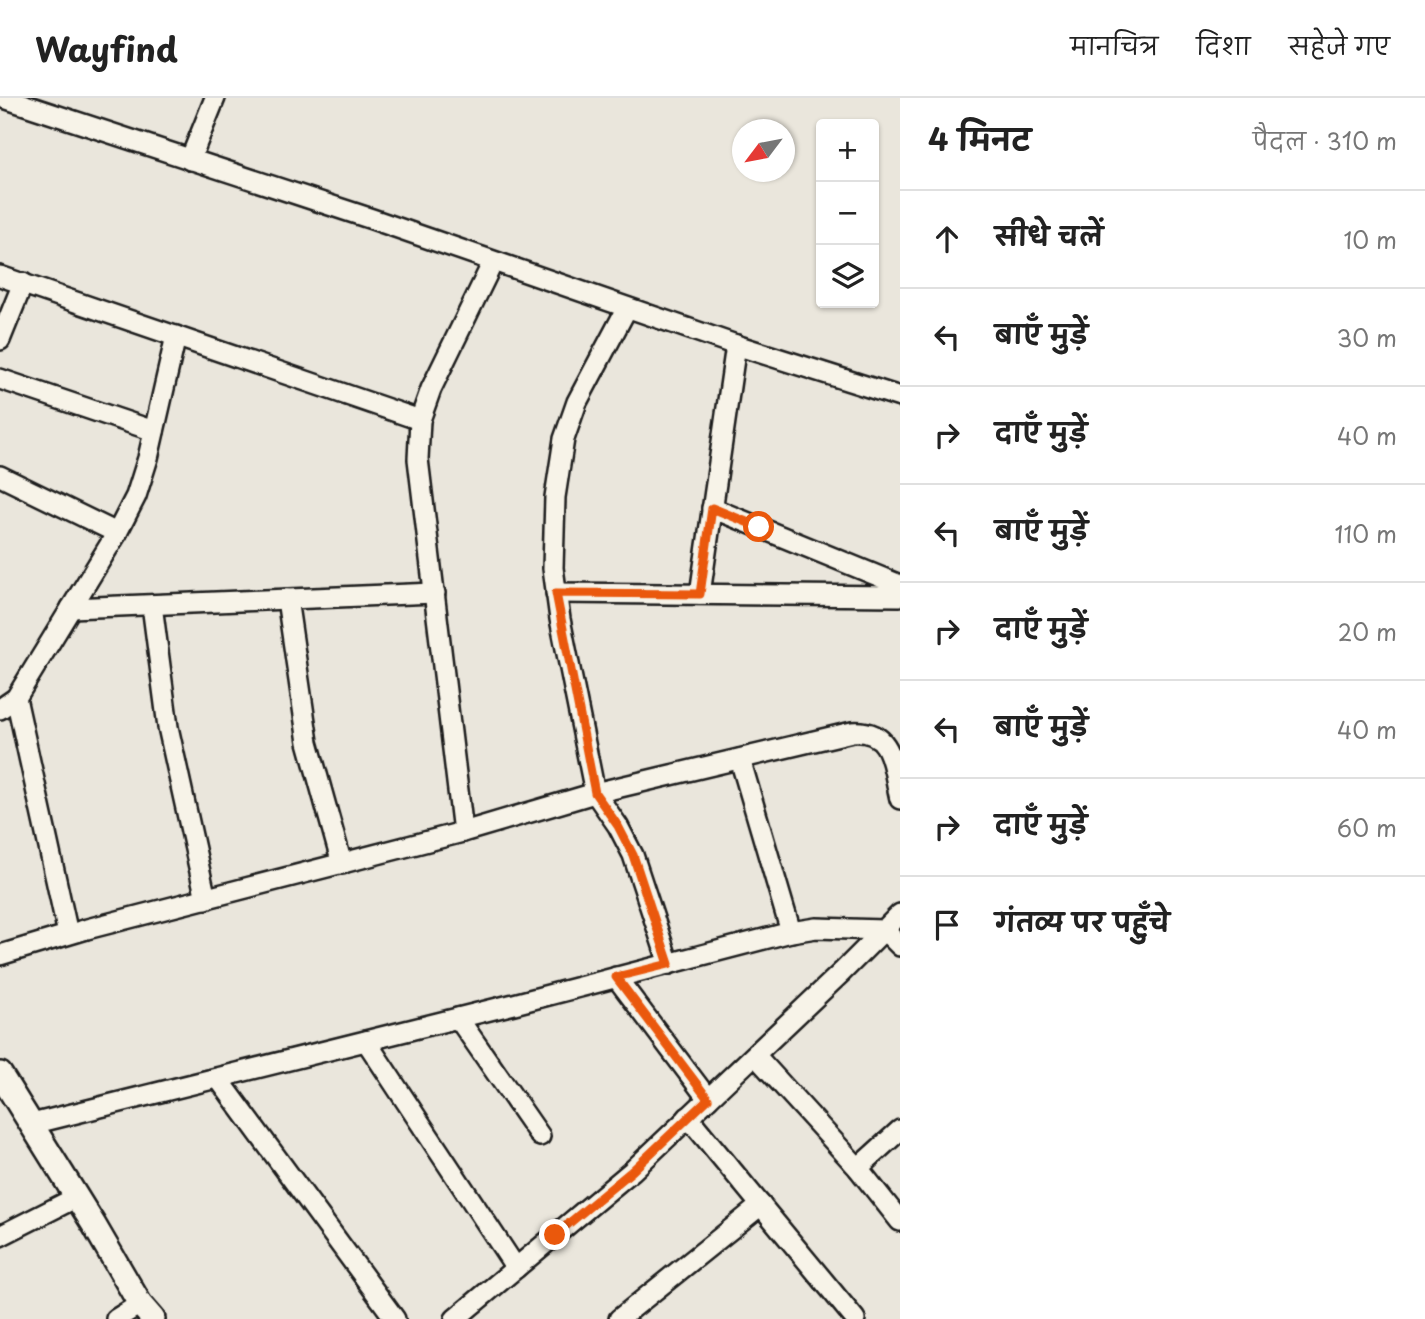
<!DOCTYPE html>
<html lang="hi">
<head>
<meta charset="utf-8">
<style>
	body { margin:0; font-family:"Playpen Sans","Playpen Sans Deva",sans-serif; background:#f6f6f6; color:#222 }
	.controls { position:absolute; right:21px; top:21px; display:grid; overflow:hidden; border-radius:7px; box-shadow:0 2px 5px #0004 }
	.controls button { width:63px; height:63px; display:grid; place-items:center; padding:0; border:0; border-bottom:2px solid #e0e0e0; background:#fff; color:#222; font:35px sans-serif }
	.compass { position:absolute; left:732px; top:21px; width:63px; height:63px; border-radius:50%; background:#fff; box-shadow:0 2px 5px #0004; rotate:238deg }
	.stop { position:absolute; width:21px; height:21px; margin:-16px; border:5px solid #ea580c; border-radius:50%; background:#fff }
	.stop.end { background:#ea580c; border-color:#fff; box-shadow:0 2px 7px #0008 }
	.list { margin:0; padding:0; list-style:none }
	h2 { display:flex; justify-content:space-between; align-items:center; height:91px; margin:0; padding:0 28px; font-size:30px }
	h2 small { font-size:23px; font-weight:400; color:#767676 }
	.list li { display:grid; grid-template-columns:46px 1fr auto; gap:21px; align-items:center; box-sizing:border-box; height:98px; padding:0 28px; border-top:2px solid #e0e0e0 }
	.list b { display:block; font-size:26px; white-space:nowrap }
	.list em { font-size:23px; font-style:normal; color:#767676 }
	.icon { flex:none; width:38px; height:38px; fill:none; stroke:currentColor; stroke-width:2; stroke-linecap:round; stroke-linejoin:round }
	.map { position:relative; flex:none; width:900px; height:1221px; overflow:hidden }
	header { display:flex; align-items:center; gap:42px; box-sizing:border-box; height:98px; padding:0 35px; background:#fff; border-bottom:2px solid #e0e0e0 }
	header strong { font-size:33px }
	nav { display:flex; gap:38px; margin-inline-start:auto; font-size:24px }
	main { display:flex }
	aside { flex:1; background:#fff }
	.map>svg:first-child { display:block }
	.lines { fill:none; stroke-linecap:round; stroke-linejoin:round }
	.minor-casing { stroke:#1c1c1c; stroke-width:24 }
	.tertiary-casing { stroke:#1c1c1c; stroke-width:28 }
	.minor { stroke:#f7f3e8; stroke-width:19 }
	.tertiary { stroke:#f7f3e8; stroke-width:23 }
	.route { stroke:#ea580c; stroke-width:9 }
</style>
</head>
<body>
<header>
<strong>Wayfind</strong>
<nav><a>मानचित्र</a><a>दिशा</a><a>सहेजे गए</a></nav>
</header>
<main>
<div class="map">
<svg width="900" height="1221" viewBox="0 0 900 1221">
	<rect width="100%" height="100%" fill="#eae6dc"/>
	<filter id="ink" filterUnits="userSpaceOnUse"><feTurbulence type="fractalNoise" baseFrequency=".0143" numOctaves="2"/><feDisplacementMap in="SourceGraphic" scale="14" xChannelSelector="R" yChannelSelector="G"/><feConvolveMatrix kernelMatrix="1 2 1 2 8 2 1 2 1" color-interpolation-filters="sRGB"/></filter>
	<g filter="url(#ink)">
		<g class="lines">
			<defs>
				<g id="minor">
					<polyline points="4,0 372,121 736,247 900,299"/>
					<polyline points="190,62 215,0"/>
					<polyline points="0,178 420,322"/>
					<polyline points="627,210 577,304 564,341 555,399 553,470 560,521 595,695 618,728 633,757 669,866"/>
					<polyline points="0,242 23,185"/>
					<polyline points="0,281 154,333"/>
					<polyline points="0,378 117,435"/>
					<polyline points="712,410 900,487"/>
					<polyline points="556,495 900,498"/>
					<polyline points="700,496 736,247"/>
					<polyline points="287,501 308,644 342,766"/>
					<polyline points="152,507 168,629 206,801"/>
					<polyline points="71,510 435,495"/>
					<polyline points="16,600 68,836"/>
					<polyline points="0,611 16,600 117,435 136,398 148,360 176,238"/>
					<polyline points="740,661 791,834"/>
					<polyline points="463,734 418,361 420,322 431,291 493,164"/>
					<path d="M0,857L87,831L463,734L595,695L852,634C894,631 892,668 900,701"/>
					<polyline points="616,879 708,1001"/>
					<polyline points="458,920 540,1038"/>
					<polyline points="366,943 516,1170"/>
					<polyline points="755,957 858,1070 900,1123"/>
					<polyline points="218,980 395,1221"/>
					<polyline points="688,1019 855,1221"/>
					<polyline points="32,1026 514,906 791,834 816,830 884,832 900,848"/>
					<polyline points="858,1070 900,1032"/>
					<polyline points="0,1138 77,1099"/>
					<polyline points="116,1221 140,1206"/>
					<polyline points="455,1221 632,1073 842,874 900,816"/>
					<polyline points="619,1221 761,1107"/>
				</g>
				<polyline id="tertiary" points="0,976 94,1127 140,1206 153,1221"/>
			</defs>
			<!-- minor casing -->
			<use href="#minor" class="minor-casing"/>
			<!-- tertiary casing -->
			<use href="#tertiary" class="tertiary-casing"/>
			<!-- minor -->
			<use href="#minor" class="minor"/>
			<!-- tertiary -->
			<use href="#tertiary" class="tertiary"/>
		</g>
	</g>
	<g class="lines" filter="url(#ink)">
		<!-- route -->
		<polyline class="route" points="555,1137 632,1073 708,1001 616,879 669,866 633,757 618,728 595,695 556,495 700,496 712,410 759,429"/>
	</g>
</svg>
<div class="controls">
<button>+</button>
<button>−</button>
<button><svg class="icon" aria-label="layers" viewBox="0 0 24 24"><path d="M12 4l9 5-9 5-9-5zM3 14l9 5 9-5"/></svg></button>
</div>
<svg class="compass" viewBox="-18 -18 36 36"><path d="M0-13l5 13h-10z" fill="#e53935"/><path d="M0 13l5-13h-10z" fill="#767676"/></svg>
<div class="stop" style="left:759px;top:429px"></div>
<div class="stop end" style="left:555px;top:1137px"></div>
</div>
<aside>
<h2>4 मिनट<small>पैदल · 310 m</small></h2>
<ul class="list">
<li><svg class="icon" aria-label="ahead" viewBox="0 0 24 24"><path d="M12 20V5M6 11l6-6 6 6"/></svg><div><b>सीधे चलें</b></div><em>10 m</em></li>
<li><svg class="icon" aria-label="left" viewBox="0 0 24 24"><path d="M17 20v-9H6M10 6l-5 5 5 5"/></svg><div><b>बाएँ मुड़ें</b></div><em>30 m</em></li>
<li><svg class="icon" aria-label="right" viewBox="0 0 24 24"><path d="M7 20v-9h11M14 6l5 5-5 5"/></svg><div><b>दाएँ मुड़ें</b></div><em>40 m</em></li>
<li><svg class="icon" aria-label="left" viewBox="0 0 24 24"><path d="M17 20v-9H6M10 6l-5 5 5 5"/></svg><div><b>बाएँ मुड़ें</b></div><em>110 m</em></li>
<li><svg class="icon" aria-label="right" viewBox="0 0 24 24"><path d="M7 20v-9h11M14 6l5 5-5 5"/></svg><div><b>दाएँ मुड़ें</b></div><em>20 m</em></li>
<li><svg class="icon" aria-label="left" viewBox="0 0 24 24"><path d="M17 20v-9H6M10 6l-5 5 5 5"/></svg><div><b>बाएँ मुड़ें</b></div><em>40 m</em></li>
<li><svg class="icon" aria-label="right" viewBox="0 0 24 24"><path d="M7 20v-9h11M14 6l5 5-5 5"/></svg><div><b>दाएँ मुड़ें</b></div><em>60 m</em></li>
<li><svg class="icon" aria-label="arrive" viewBox="0 0 24 24"><path d="M6 21V4h12l-3 4 3 4H6"/></svg><div><b>गंतव्य पर पहुँचे</b></div></li>
</ul>
</aside>
</main>
</body>
</html>
